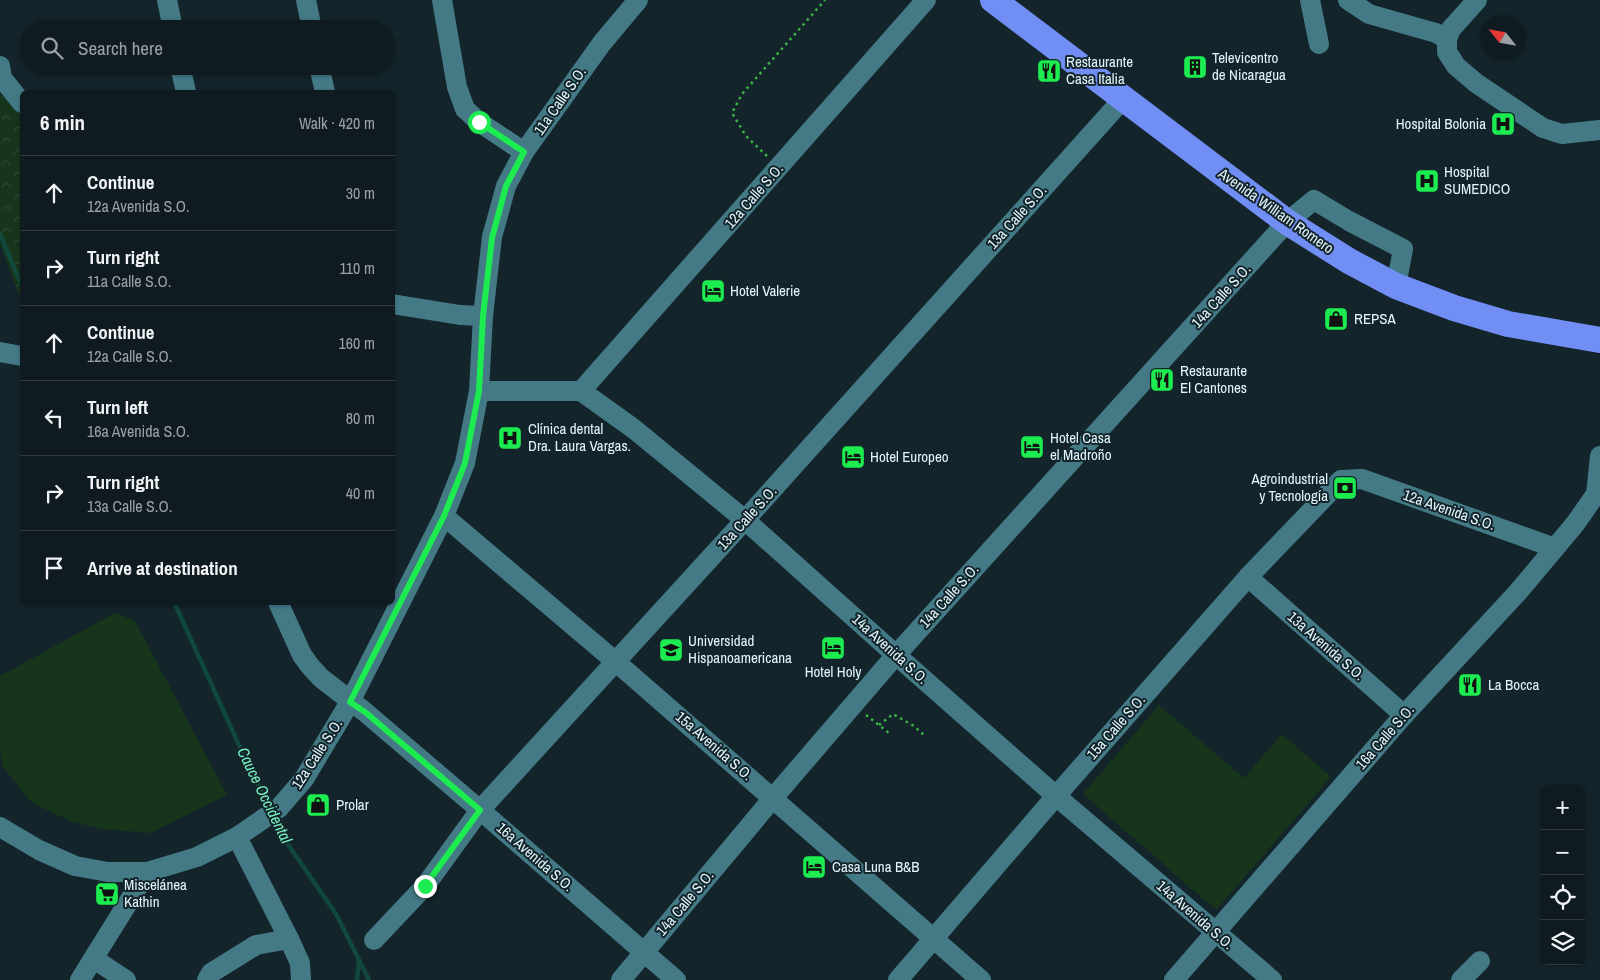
<!DOCTYPE html>
<html lang="en">
<head>
<meta charset="utf-8">
<style>
	body { margin:0; font-family:"Archivo Narrow",sans-serif; background:#1d282d; color:#f1f3f6 }
	.controls { position:absolute; right:15px; bottom:15px; display:grid; overflow:hidden; border-radius:8px; box-shadow:0 1px 4px #0004 }
	.controls button { width:45px; height:45px; display:grid; place-items:center; padding:0; border:0; border-bottom:1px solid #2f393e; background:#0f1b20; color:#f1f3f6; font:25px sans-serif }
	.compass { position:absolute; left:1480px; top:15px; width:45px; height:45px; border-radius:50%; background:#0f1b20; box-shadow:0 1px 4px #0004; rotate:301deg }
	.stop { position:absolute; width:15px; height:15px; margin:-11px; border:4px solid #1cec50; border-radius:50%; background:#fff }
	.stop.end { background:#1cec50; border-color:#fff; box-shadow:0 1px 5px #0008 }
	.list { margin:0; padding:0; list-style:none }
	h2 { display:flex; justify-content:space-between; align-items:center; height:65px; margin:0; padding:0 20px; font-size:21px }
	h2 small { font-size:16px; font-weight:400; color:#9ba1a5 }
	.list li { display:grid; grid-template-columns:32px 1fr auto; gap:15px; align-items:center; box-sizing:border-box; height:75px; padding:0 20px; border-top:1px solid #2f393e }
	.list b { display:block; font-size:19px; white-space:nowrap }
	.list p { margin:0; font-size:16px; white-space:nowrap; color:#9ba1a5 }
	.list em { font-size:16px; font-style:normal; color:#9ba1a5 }
	.icon { flex:none; width:28px; height:28px; fill:none; stroke:currentColor; stroke-width:2; stroke-linecap:round; stroke-linejoin:round }
	.map { position:relative; flex:none; width:1600px; height:980px; overflow:hidden }
	.search { position:absolute; background:#0f1b20; box-shadow:0 1px 4px #0004; left:20px; top:20px; width:375px; height:55px; display:flex; align-items:center; gap:12px; box-sizing:border-box; padding:0 18px; border-radius:28px; color:#9ba1a5; font-size:19px }
	.panel { position:absolute; background:#0f1b20; box-shadow:0 1px 4px #0004; left:20px; top:90px; width:375px; height:515px; border-radius:8px }
	.map>svg:first-child { display:block }
	.grass { fill:#17351b }
	.park { fill:url(#park-crowns) }
	.lines { fill:none; stroke-linecap:round; stroke-linejoin:round }
	.stream { stroke:#10483c; stroke-width:4.5 }
	.path { stroke:#3cb546; stroke-width:2.5; stroke-dasharray:2.5 4; stroke-linecap:butt }
	.minor { stroke:#437a86; stroke-width:20 }
	.major { stroke:#708ef3; stroke-width:26 }
	.route { stroke:#1cec50; stroke-width:6 }
	.labels { text-anchor:middle; stroke-width:4; stroke-linejoin:round; paint-order:stroke }
	.poi-label { font-size:15px; fill:#e0f5fc; stroke:#14242b; text-anchor:start }
	.street-label { font-size:15px; fill:#e0f5fc; stroke:#14242b }
	.water-label { font-size:16px; font-style:italic; fill:#77f4c3; stroke:#14242b }
</style>
</head>
<body>
<div class="map">
<svg width="1600" height="980" viewBox="0 0 1600 980">
	<defs>
		<pattern id="park-crowns" width="20" height="18" patternUnits="userSpaceOnUse" patternTransform="scale(1.25)"><rect width="20" height="18" fill="#17351b"/><path d="M2 6a3 3 0 1 1 6 0M12 15a3 3 0 1 1 6 0" fill="none" stroke="#2d4932"/></pattern>
	</defs>
	<rect width="100%" height="100%" fill="#14242b"/>
	<!-- grass -->
	<g class="grass">
		<polygon points="115,613 135,621 227,795 151,833 101,829 70,821 31,802 3,767 0,750 0,676"/>
		<polygon points="1159,705 1244,778 1282,734 1331,777 1216,910 1083,794"/>
	</g>
	<!-- park -->
	<polygon class="park" points="0,94 22,114 22,303 0,243"/>
	<g class="lines">
		<!-- stream -->
		<g class="stream">
			<polyline points="0,234 22,287"/>
			<polyline points="174,602 244,756 270,808"/>
			<polyline points="274,817 287,843 336,914 369,980"/>
			<polyline points="357,980 359,959"/>
		</g>
		<!-- path -->
		<g class="path">
			<polyline points="767,156 746,136 732,113 742,94 825,0"/>
			<polyline points="866,715 889,733"/>
			<polyline points="879,725 893,714 914,726 926,737"/>
		</g>
		<!-- minor -->
		<g class="minor">
			<polyline points="167,0 173,29"/>
			<polyline points="306,0 312,29"/>
			<polyline points="442,0 457,87 465,109 479,122 524,152"/>
			<polyline points="1310,0 1319,44"/>
			<polyline points="1348,0 1369,14 1436,33 1447,39"/>
			<polyline points="1477,0 1451,29 1447,39 1447,52 1456,66 1476,83 1543,128 1562,134 1600,130"/>
			<polyline points="0,66 2,78 22,103"/>
			<polyline points="180,66 186,92"/>
			<polyline points="319,66 325,92"/>
			<polyline points="392,304 460,315 483,316"/>
			<polyline points="0,352 22,356"/>
			<polyline points="479,391 581,391 634,429 745,520 896,655 1056,796 1272,980"/>
			<polyline points="581,391 926,0"/>
			<polyline points="444,516 616,662 981,980"/>
			<polyline points="1248,577 1404,715"/>
			<polyline points="278,602 302,655 310,666 321,678 365,712 480,810 676,980"/>
			<polyline points="0,827 39,850 75,866 108,872 147,872 197,857 237,837 279,808 304,779 350,702 444,516 465,463 479,391 483,316 492,237 506,186 524,152 602,43 638,0"/>
			<polyline points="237,837 289,939 300,963 301,980"/>
			<polyline points="374,940 425,886 480,810 745,520 1123,99"/>
			<polyline points="94,959 126,980"/>
			<polyline points="80,980 147,872"/>
			<polyline points="207,980 211,973 256,945 289,939"/>
			<polyline points="621,980 773,798 896,655 1287,222 1314,200 1349,221 1403,249 1396,286"/>
			<polyline points="898,980 1056,796 1248,577 1341,480 1362,479 1555,548"/>
			<polyline points="1174,980 1404,715 1518,592 1575,524 1596,494 1600,456"/>
			<polyline points="1461,980 1480,961"/>
		</g>
		<!-- major -->
		<polyline class="major" points="993,0 1287,222 1349,261 1396,286 1454,308 1508,324 1600,340"/>
	</g>
	<g class="lines">
		<!-- route -->
		<polyline class="route" points="425,886 480,810 365,712 350,702 444,516 465,463 479,391 483,316 492,238 506,186 524,152 479,122"/>
	</g>
	<!-- icons -->
	<defs>
		<symbol id="building-square" viewBox="-11 -11 22 22"><rect x="-9" y="-9" width="18" height="18" rx="4" fill="#1cec50" stroke="#14242b"/><path d="M-4-6H4V6H1V3H-1V6H-4ZM-2.5-4.3h1.7v1.8h-1.7ZM.8-4.3h1.7v1.8H.8ZM-2.5-1h1.7V.8h-1.7ZM.8-1h1.7V.8H.8Z" fill="#111"/></symbol>
		<symbol id="restaurant-square" viewBox="-11 -11 22 22"><rect x="-9" y="-9" width="18" height="18" rx="4" fill="#1cec50" stroke="#14242b"/><path d="M-5-6h1v4h1v-4h1v4h1v-4h1v5L-1.5 .5V6h-2V.5L-5-1ZM5-6V6H3V1.5H1.5Q1.5-4 5-6Z" fill="#111"/></symbol>
		<symbol id="hospital-square" viewBox="-11 -11 22 22"><rect x="-9" y="-9" width="18" height="18" rx="4" fill="#1cec50" stroke="#14242b"/><path d="M-5-5h3v3.5h4V-5h3V5h-3V1.5h-4V5h-3Z" fill="#111"/></symbol>
		<symbol id="hotel-square" viewBox="-11 -11 22 22"><rect x="-9" y="-9" width="18" height="18" rx="4" fill="#1cec50" stroke="#14242b"/><path d="M-6-4.5h1.5V1H6V5H4.5V3h-9V5H-6ZM-4 0a1.8 1.8 0 1 1 3.6 0ZM.5 0V-2.5h3Q6-2.5 6 0Z" fill="#111"/></symbol>
		<symbol id="shop-square" viewBox="-11 -11 22 22"><rect x="-9" y="-9" width="18" height="18" rx="4" fill="#1cec50" stroke="#14242b"/><path d="M-5-2.5h2.3a2.7 3.5 0 0 1 5.4 0H5L5.5 6h-11ZM-1.5-2.5h3a1.5 2.3 0 0 0-3 0Z" fill="#111"/></symbol>
		<symbol id="bank-square" viewBox="-11 -11 22 22"><rect x="-9" y="-9" width="18" height="18" rx="4" fill="#1cec50" stroke="#14242b"/><path d="M-6-4H6V4H-6ZM0-2.3a2.3 2.3 0 1 0 0 4.6a2.3 2.3 0 1 0 0-4.6Z" fill="#111"/></symbol>
		<symbol id="university-square" viewBox="-11 -11 22 22"><rect x="-9" y="-9" width="18" height="18" rx="4" fill="#1cec50" stroke="#14242b"/><path d="M0-5L7-2L0 1L-7-2ZM-4 1L0 2.5L4 1V4Q0 6-4 4Z" fill="#111"/></symbol>
		<symbol id="supermarket-square" viewBox="-11 -11 22 22"><rect x="-9" y="-9" width="18" height="18" rx="4" fill="#1cec50" stroke="#14242b"/><path d="M-6-5.5h2.5l.6 2H6L4.5 2H-2.5L-4.4-4H-6ZM-1.5 3.2a1.3 1.3 0 1 0 .1 0ZM3 3.2a1.3 1.3 0 1 0 .1 0Z" fill="#111"/></symbol>
	</defs>
	<g fill-rule="evenodd">
		<use href="#building-square" x="1181" y="53" width="28" height="28"/>
		<use href="#restaurant-square" x="1035" y="57" width="28" height="28"/>
		<use href="#hospital-square" x="1489" y="110" width="28" height="28"/>
		<use href="#hospital-square" x="1413" y="167" width="28" height="28"/>
		<use href="#hotel-square" x="699" y="277" width="28" height="28"/>
		<use href="#shop-square" x="1322" y="305" width="28" height="28"/>
		<use href="#restaurant-square" x="1148" y="366" width="28" height="28"/>
		<use href="#hospital-square" x="496" y="424" width="28" height="28"/>
		<use href="#hotel-square" x="1018" y="433" width="28" height="28"/>
		<use href="#hotel-square" x="839" y="443" width="28" height="28"/>
		<use href="#bank-square" x="1331" y="474" width="28" height="28"/>
		<use href="#hotel-square" x="819" y="634" width="28" height="28"/>
		<use href="#university-square" x="657" y="636" width="28" height="28"/>
		<use href="#restaurant-square" x="1456" y="671" width="28" height="28"/>
		<use href="#shop-square" x="304" y="791" width="28" height="28"/>
		<use href="#hotel-square" x="800" y="853" width="28" height="28"/>
		<use href="#supermarket-square" x="93" y="880" width="28" height="28"/>
	</g>
	<g class="labels">
		<!-- poi labels -->
		<g class="poi-label">
			<text x="1212" y="63">Televicentro<tspan x="1212" dy="17">de Nicaragua</tspan></text>
			<text x="1066" y="67">Restaurante<tspan x="1066" dy="17">Casa Italia</tspan></text>
			<text x="1486" y="129" text-anchor="end">Hospital Bolonia</text>
			<text x="1444" y="177">Hospital<tspan x="1444" dy="17">SUMEDICO</tspan></text>
			<text x="730" y="296">Hotel Valerie</text>
			<text x="1354" y="324">REPSA</text>
			<text x="1180" y="376">Restaurante<tspan x="1180" dy="17">El Cantones</tspan></text>
			<text x="528" y="434">Clínica dental<tspan x="528" dy="17">Dra. Laura Vargas.</tspan></text>
			<text x="1050" y="443">Hotel Casa<tspan x="1050" dy="17">el Madroño</tspan></text>
			<text x="870" y="462">Hotel Europeo</text>
			<text x="1328" y="484" text-anchor="end">Agroindustrial<tspan x="1328" dy="17">y Tecnología</tspan></text>
			<text x="688" y="646">Universidad<tspan x="688" dy="17">Hispanoamericana</tspan></text>
			<text x="833" y="677" text-anchor="middle">Hotel Holy</text>
			<text x="1488" y="690">La Bocca</text>
			<text x="336" y="810">Prolar</text>
			<text x="832" y="872">Casa Luna B&amp;B</text>
			<text x="124" y="890">Miscelánea<tspan x="124" dy="17">Kathin</tspan></text>
		</g>
		<!-- street labels -->
		<g class="street-label">
			<text transform="translate(560 101) rotate(-55)" y="5">11a Calle S.O.</text>
			<text transform="translate(754 196) rotate(-49)" y="5">12a Calle S.O.</text>
			<text transform="translate(1276 211) rotate(35)" y="5">Avenida William Romero</text>
			<text transform="translate(1017 217) rotate(-48)" y="5">13a Calle S.O.</text>
			<text transform="translate(1221 296) rotate(-48)" y="5">14a Calle S.O.</text>
			<text transform="translate(1449 510) rotate(19)" y="5">12a Avenida S.O.</text>
			<text transform="translate(747 518) rotate(-48)" y="5">13a Calle S.O.</text>
			<text transform="translate(949 596) rotate(-48)" y="5">14a Calle S.O.</text>
			<text transform="translate(1326 646) rotate(41)" y="5">13a Avenida S.O.</text>
			<text transform="translate(890 649) rotate(42)" y="5">14a Avenida S.O.</text>
			<text transform="translate(1116 727) rotate(-49)" y="5">15a Calle S.O.</text>
			<text transform="translate(1385 737) rotate(-49)" y="5">16a Calle S.O.</text>
			<text transform="translate(714 746) rotate(41)" y="5">15a Avenida S.O.</text>
			<text transform="translate(317 754) rotate(-57)" y="5">12a Calle S.O.</text>
			<text transform="translate(535 857) rotate(41)" y="5">16a Avenida S.O.</text>
			<text transform="translate(685 903) rotate(-50)" y="5">14a Calle S.O.</text>
			<text transform="translate(1195 915) rotate(41)" y="5">14a Avenida S.O.</text>
		</g>
		<!-- water labels -->
		<g class="water-label">
			<text transform="translate(265 795) rotate(64)" y="6">Cauce Occidental</text>
		</g>
	</g>
</svg>
<div class="controls">
<button>+</button>
<button>−</button>
<button><svg class="icon" aria-label="locate" viewBox="0 0 24 24"><circle cx="12" cy="12" r="6"/><path d="M12 2v4M12 18v4M2 12h4M18 12h4"/></svg></button>
<button><svg class="icon" aria-label="layers" viewBox="0 0 24 24"><path d="M12 4l9 5-9 5-9-5zM3 14l9 5 9-5"/></svg></button>
</div>
<svg class="compass" viewBox="-18 -18 36 36"><path d="M0-13l5 13h-10z" fill="#e53935"/><path d="M0 13l5-13h-10z" fill="#9ba1a5"/></svg>
<div class="stop" style="left:479px;top:122px"></div>
<div class="stop end" style="left:425px;top:886px"></div>
<div class="search"><svg class="icon" aria-label="search" viewBox="0 0 24 24"><circle cx="10" cy="10" r="6"/><path d="M15 15l6 6"/></svg>Search here</div>
<section class="panel">
<h2>6 min<small>Walk · 420 m</small></h2>
<ul class="list">
<li><svg class="icon" aria-label="ahead" viewBox="0 0 24 24"><path d="M12 20V5M6 11l6-6 6 6"/></svg><div><b>Continue</b><p>12a Avenida S.O.</p></div><em>30 m</em></li>
<li><svg class="icon" aria-label="right" viewBox="0 0 24 24"><path d="M7 20v-9h11M14 6l5 5-5 5"/></svg><div><b>Turn right</b><p>11a Calle S.O.</p></div><em>110 m</em></li>
<li><svg class="icon" aria-label="ahead" viewBox="0 0 24 24"><path d="M12 20V5M6 11l6-6 6 6"/></svg><div><b>Continue</b><p>12a Calle S.O.</p></div><em>160 m</em></li>
<li><svg class="icon" aria-label="left" viewBox="0 0 24 24"><path d="M17 20v-9H6M10 6l-5 5 5 5"/></svg><div><b>Turn left</b><p>16a Avenida S.O.</p></div><em>80 m</em></li>
<li><svg class="icon" aria-label="right" viewBox="0 0 24 24"><path d="M7 20v-9h11M14 6l5 5-5 5"/></svg><div><b>Turn right</b><p>13a Calle S.O.</p></div><em>40 m</em></li>
<li><svg class="icon" aria-label="arrive" viewBox="0 0 24 24"><path d="M6 21V4h12l-3 4 3 4H6"/></svg><div><b>Arrive at destination</b></div></li>
</ul>
</section>
</div>
</body>
</html>
